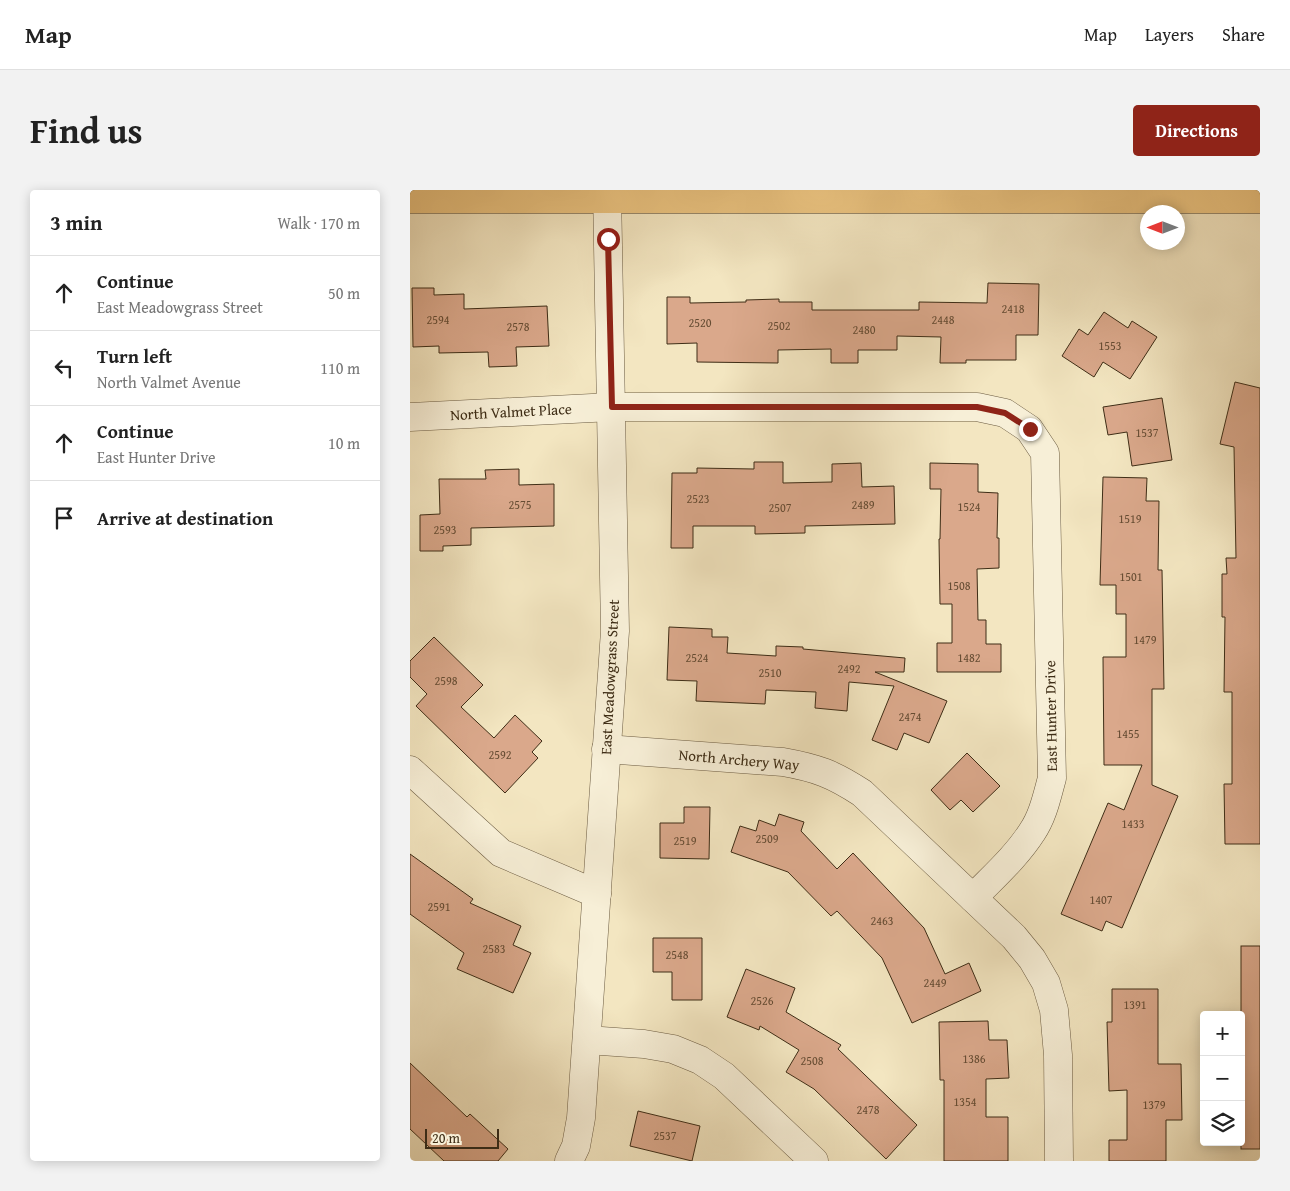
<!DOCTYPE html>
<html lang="en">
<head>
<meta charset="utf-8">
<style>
	body { margin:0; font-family:"Gentium Book Plus",serif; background:#f2f2f2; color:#222 }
	.controls { position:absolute; right:15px; bottom:15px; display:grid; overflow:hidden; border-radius:5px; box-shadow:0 2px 12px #0003 }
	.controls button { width:45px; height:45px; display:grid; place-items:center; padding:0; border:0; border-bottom:1px solid #e0e0e0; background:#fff; color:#222; font:25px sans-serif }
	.compass { position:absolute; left:730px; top:15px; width:45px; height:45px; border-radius:50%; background:#fff; box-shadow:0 2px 12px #0003; rotate:270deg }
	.scale { position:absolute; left:15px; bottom:12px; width:74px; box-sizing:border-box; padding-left:5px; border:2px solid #3e2d16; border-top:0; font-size:14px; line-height:18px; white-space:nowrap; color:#3e2d16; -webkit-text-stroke:4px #f7efd7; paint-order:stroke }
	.stop { position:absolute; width:15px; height:15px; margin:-11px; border:4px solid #8f2418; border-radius:50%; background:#fff }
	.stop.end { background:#8f2418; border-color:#fff; box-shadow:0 1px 5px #0008 }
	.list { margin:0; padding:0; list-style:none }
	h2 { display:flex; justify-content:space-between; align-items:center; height:65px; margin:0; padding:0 20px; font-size:21px }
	h2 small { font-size:16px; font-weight:400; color:#767676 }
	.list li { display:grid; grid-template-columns:32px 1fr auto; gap:15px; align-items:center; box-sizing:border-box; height:75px; padding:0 20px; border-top:1px solid #e0e0e0 }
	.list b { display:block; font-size:19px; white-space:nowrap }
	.list p { margin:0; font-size:16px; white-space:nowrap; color:#767676 }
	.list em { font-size:16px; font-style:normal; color:#767676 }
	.icon { flex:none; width:28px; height:28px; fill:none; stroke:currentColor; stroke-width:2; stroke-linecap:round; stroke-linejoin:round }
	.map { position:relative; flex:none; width:850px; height:971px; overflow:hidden; border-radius:5px }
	header { display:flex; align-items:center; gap:30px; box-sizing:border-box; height:70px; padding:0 25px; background:#fff; border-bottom:1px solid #e0e0e0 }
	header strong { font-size:24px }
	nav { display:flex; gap:28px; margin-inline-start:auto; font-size:18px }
	.intro { display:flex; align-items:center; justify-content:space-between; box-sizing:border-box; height:120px; padding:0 30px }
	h1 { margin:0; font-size:35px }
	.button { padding:12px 22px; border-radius:5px; background:#8f2418; color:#fff; font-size:18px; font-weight:700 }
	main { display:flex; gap:30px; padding:0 30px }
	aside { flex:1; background:#fff; border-radius:5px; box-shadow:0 2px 12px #0003 }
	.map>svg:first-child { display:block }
	.building { fill:#daa88b; stroke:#3e2d16 }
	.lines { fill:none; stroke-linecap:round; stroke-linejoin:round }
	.minor-casing { stroke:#6b5b41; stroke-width:29 }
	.major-casing { stroke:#3e2d16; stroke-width:29 }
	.minor { stroke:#f7efd7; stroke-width:28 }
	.major { stroke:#eac380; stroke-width:28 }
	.route { stroke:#8f2418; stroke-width:6 }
	.labels { text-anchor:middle; stroke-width:5; stroke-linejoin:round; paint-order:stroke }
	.number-label { font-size:12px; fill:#654c33 }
	.street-label { font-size:15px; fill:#3e2d16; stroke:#f7efd7 }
</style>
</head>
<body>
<header>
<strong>Map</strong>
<nav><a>Map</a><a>Layers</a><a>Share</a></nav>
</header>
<div class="intro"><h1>Find us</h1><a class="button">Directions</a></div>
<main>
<aside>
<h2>3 min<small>Walk · 170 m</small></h2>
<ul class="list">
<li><svg class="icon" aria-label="ahead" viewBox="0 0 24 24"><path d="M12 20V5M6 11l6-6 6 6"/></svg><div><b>Continue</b><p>East Meadowgrass Street</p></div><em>50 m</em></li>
<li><svg class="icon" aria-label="left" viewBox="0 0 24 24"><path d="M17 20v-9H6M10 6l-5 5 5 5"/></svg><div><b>Turn left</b><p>North Valmet Avenue</p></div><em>110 m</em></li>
<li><svg class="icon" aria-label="ahead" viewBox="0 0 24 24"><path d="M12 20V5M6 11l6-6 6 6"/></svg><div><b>Continue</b><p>East Hunter Drive</p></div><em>10 m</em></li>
<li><svg class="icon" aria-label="arrive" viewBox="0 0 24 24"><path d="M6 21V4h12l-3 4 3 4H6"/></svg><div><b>Arrive at destination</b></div></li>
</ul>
</aside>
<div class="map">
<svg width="850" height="971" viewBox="0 0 850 971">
	<rect width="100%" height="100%" fill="#f3e6c1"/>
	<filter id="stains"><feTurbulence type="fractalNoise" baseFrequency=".004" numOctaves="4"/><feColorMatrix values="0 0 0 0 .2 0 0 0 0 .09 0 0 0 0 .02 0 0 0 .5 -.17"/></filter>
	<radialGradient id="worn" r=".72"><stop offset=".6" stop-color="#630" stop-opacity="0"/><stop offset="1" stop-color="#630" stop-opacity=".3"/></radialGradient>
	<!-- building -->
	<g class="building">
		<polygon points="578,93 629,94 628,145 606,145 606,170 556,170 556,173 530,173 531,147 487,146 487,160 448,160 448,173 421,173 421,159 368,160 368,173 287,172 287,153 257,154 257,107 280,107 280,113 336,112 336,110 369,109 369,112 402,112 402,120 509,120 509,112 577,113"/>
		<polygon points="2,98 24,98 24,105 54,104 54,119 137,116 139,156 106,157 107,176 79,177 78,162 29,163 29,156 3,157"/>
		<polygon points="694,122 718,138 722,131 747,147 720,189 693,172 684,187 652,166 669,139 678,145"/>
		<polygon points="825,192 850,198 850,654 815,654 814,594 822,594 822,502 814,502 815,427 812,427 812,384 817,384 816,368 826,368 824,257 810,254"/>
		<polygon points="752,208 762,270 722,276 717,242 698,245 693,217"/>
		<polygon points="344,272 373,272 373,293 422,292 422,274 451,273 452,297 484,296 485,334 395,336 395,343 345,344 345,336 283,336 283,358 261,358 262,283 287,283 287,278 344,279"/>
		<polygon points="520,273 568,274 568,302 588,303 587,348 589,348 589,378 567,379 568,430 576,430 576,454 591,454 591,482 527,482 527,453 542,453 542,414 530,414 529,349 530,349 531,299 520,299"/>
		<polygon points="109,279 109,295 144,294 144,336 61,338 61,355 33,356 33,361 10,361 10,325 30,324 29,289 76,289 75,280"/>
		<polygon points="693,287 737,288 736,311 749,311 748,380 752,380 754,499 742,499 742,595 768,606 712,738 696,731 692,741 651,724 698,613 714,620 732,575 694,575 693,467 716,467 716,424 706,424 706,395 690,395"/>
		<polygon points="259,437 302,439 302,447 318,447 317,463 366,466 366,456 393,457 393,459 495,468 494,482 465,482 537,511 519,553 494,543 487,560 462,550 484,496 439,492 437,521 405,518 406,502 356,500 355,514 286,511 287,491 257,490"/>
		<polygon points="24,447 73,495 51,517 84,548 105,525 132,551 122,562 128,568 95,603 6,516 17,504 0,487 0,471"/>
		<polygon points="557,563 590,596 563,622 551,610 540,620 521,600"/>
		<polygon points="274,617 300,617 299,669 250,668 250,633 274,633"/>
		<polygon points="369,624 394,632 391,641 427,679 443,663 514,738 535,784 559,773 571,801 502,833 472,768 427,721 421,726 378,682 321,662 330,636 346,641 349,630 365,636"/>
		<polygon points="0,664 63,709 60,713 111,736 103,755 121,763 103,803 47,779 54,763 0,724"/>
		<polygon points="243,748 292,748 292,810 262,810 262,782 243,782"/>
		<rect x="831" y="756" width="19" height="203"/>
		<polygon points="336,779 385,798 376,822 431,855 428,859 507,935 476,969 404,899 376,882 389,860 350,836 349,840 317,827"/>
		<polygon points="702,799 748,799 748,874 771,874 772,930 756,930 756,971 699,971 699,950 717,950 717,900 699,901 697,832 702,832"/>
		<polygon points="578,831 579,850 597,850 599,888 576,889 576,927 598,927 598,971 534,971 534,890 530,890 529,832"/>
		<polygon points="0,873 57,927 60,924 98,959 88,971 34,971 0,939"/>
		<polygon points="228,921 290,936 282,971 220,956"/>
	</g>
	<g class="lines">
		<defs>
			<g id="minor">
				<path d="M0,227L202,217H567L595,223L619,239L635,263L642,588C637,606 633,626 622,642C606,667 583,687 563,708"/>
				<path d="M196,559L373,572C407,578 423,584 452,603L604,747L622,769L636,793L644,820L648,865L649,971"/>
				<polyline points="0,580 91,663 187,704"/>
				<polyline points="177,850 234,854 263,859 290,870 314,886 404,971"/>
				<polyline points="159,971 166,956 171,928 205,441 197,0"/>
			</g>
			<polyline id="major" points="0,9 850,9"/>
		</defs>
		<!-- minor casing -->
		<use href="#minor" class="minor-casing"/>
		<!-- major casing -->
		<use href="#major" class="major-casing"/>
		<!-- minor -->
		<use href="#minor" class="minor"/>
		<!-- major -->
		<use href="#major" class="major"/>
	</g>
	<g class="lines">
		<!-- route -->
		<polyline class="route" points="198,49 202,217 567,217 595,223 620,239"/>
	</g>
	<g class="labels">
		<!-- number labels -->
		<g class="number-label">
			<text x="603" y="123">2418</text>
			<text x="28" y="134">2594</text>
			<text x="533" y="134">2448</text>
			<text x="290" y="137">2520</text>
			<text x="369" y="140">2502</text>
			<text x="108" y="141">2578</text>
			<text x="454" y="144">2480</text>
			<text x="700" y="160">1553</text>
			<text x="737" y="247">1537</text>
			<text x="288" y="313">2523</text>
			<text x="110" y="319">2575</text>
			<text x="453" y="319">2489</text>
			<text x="559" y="321">1524</text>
			<text x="370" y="322">2507</text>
			<text x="720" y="333">1519</text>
			<text x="35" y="344">2593</text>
			<text x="721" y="391">1501</text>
			<text x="549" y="400">1508</text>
			<text x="735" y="454">1479</text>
			<text x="287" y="472">2524</text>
			<text x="559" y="472">1482</text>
			<text x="439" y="483">2492</text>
			<text x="360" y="487">2510</text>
			<text x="36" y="495">2598</text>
			<text x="500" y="531">2474</text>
			<text x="718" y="548">1455</text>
			<text x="90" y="569">2592</text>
			<text x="723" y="638">1433</text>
			<text x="357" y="653">2509</text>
			<text x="275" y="655">2519</text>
			<text x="691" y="714">1407</text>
			<text x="29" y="721">2591</text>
			<text x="472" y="735">2463</text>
			<text x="84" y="763">2583</text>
			<text x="267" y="769">2548</text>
			<text x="525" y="797">2449</text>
			<text x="352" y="815">2526</text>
			<text x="725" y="819">1391</text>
			<text x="564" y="873">1386</text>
			<text x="402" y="875">2508</text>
			<text x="555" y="916">1354</text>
			<text x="744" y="919">1379</text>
			<text x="458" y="924">2478</text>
			<text x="255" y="950">2537</text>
		</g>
		<!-- street labels -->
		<g class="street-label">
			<text transform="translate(101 222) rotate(-3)" y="5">North Valmet Place</text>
			<text transform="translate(200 487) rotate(-87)" y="5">East Meadowgrass Street</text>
			<text transform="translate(641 526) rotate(-91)" y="5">East Hunter Drive</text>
			<text transform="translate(329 570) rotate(5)" y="5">North Archery Way</text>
		</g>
	</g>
	<rect width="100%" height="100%" filter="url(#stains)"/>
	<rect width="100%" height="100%" fill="url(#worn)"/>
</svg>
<div class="controls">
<button>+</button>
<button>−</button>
<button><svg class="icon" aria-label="layers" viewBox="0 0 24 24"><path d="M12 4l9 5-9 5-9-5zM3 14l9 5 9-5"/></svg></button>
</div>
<svg class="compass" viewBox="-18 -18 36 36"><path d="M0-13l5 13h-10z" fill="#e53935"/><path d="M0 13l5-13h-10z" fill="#767676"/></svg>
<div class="scale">20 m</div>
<div class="stop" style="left:198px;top:49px"></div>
<div class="stop end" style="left:620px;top:239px"></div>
</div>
</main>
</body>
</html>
